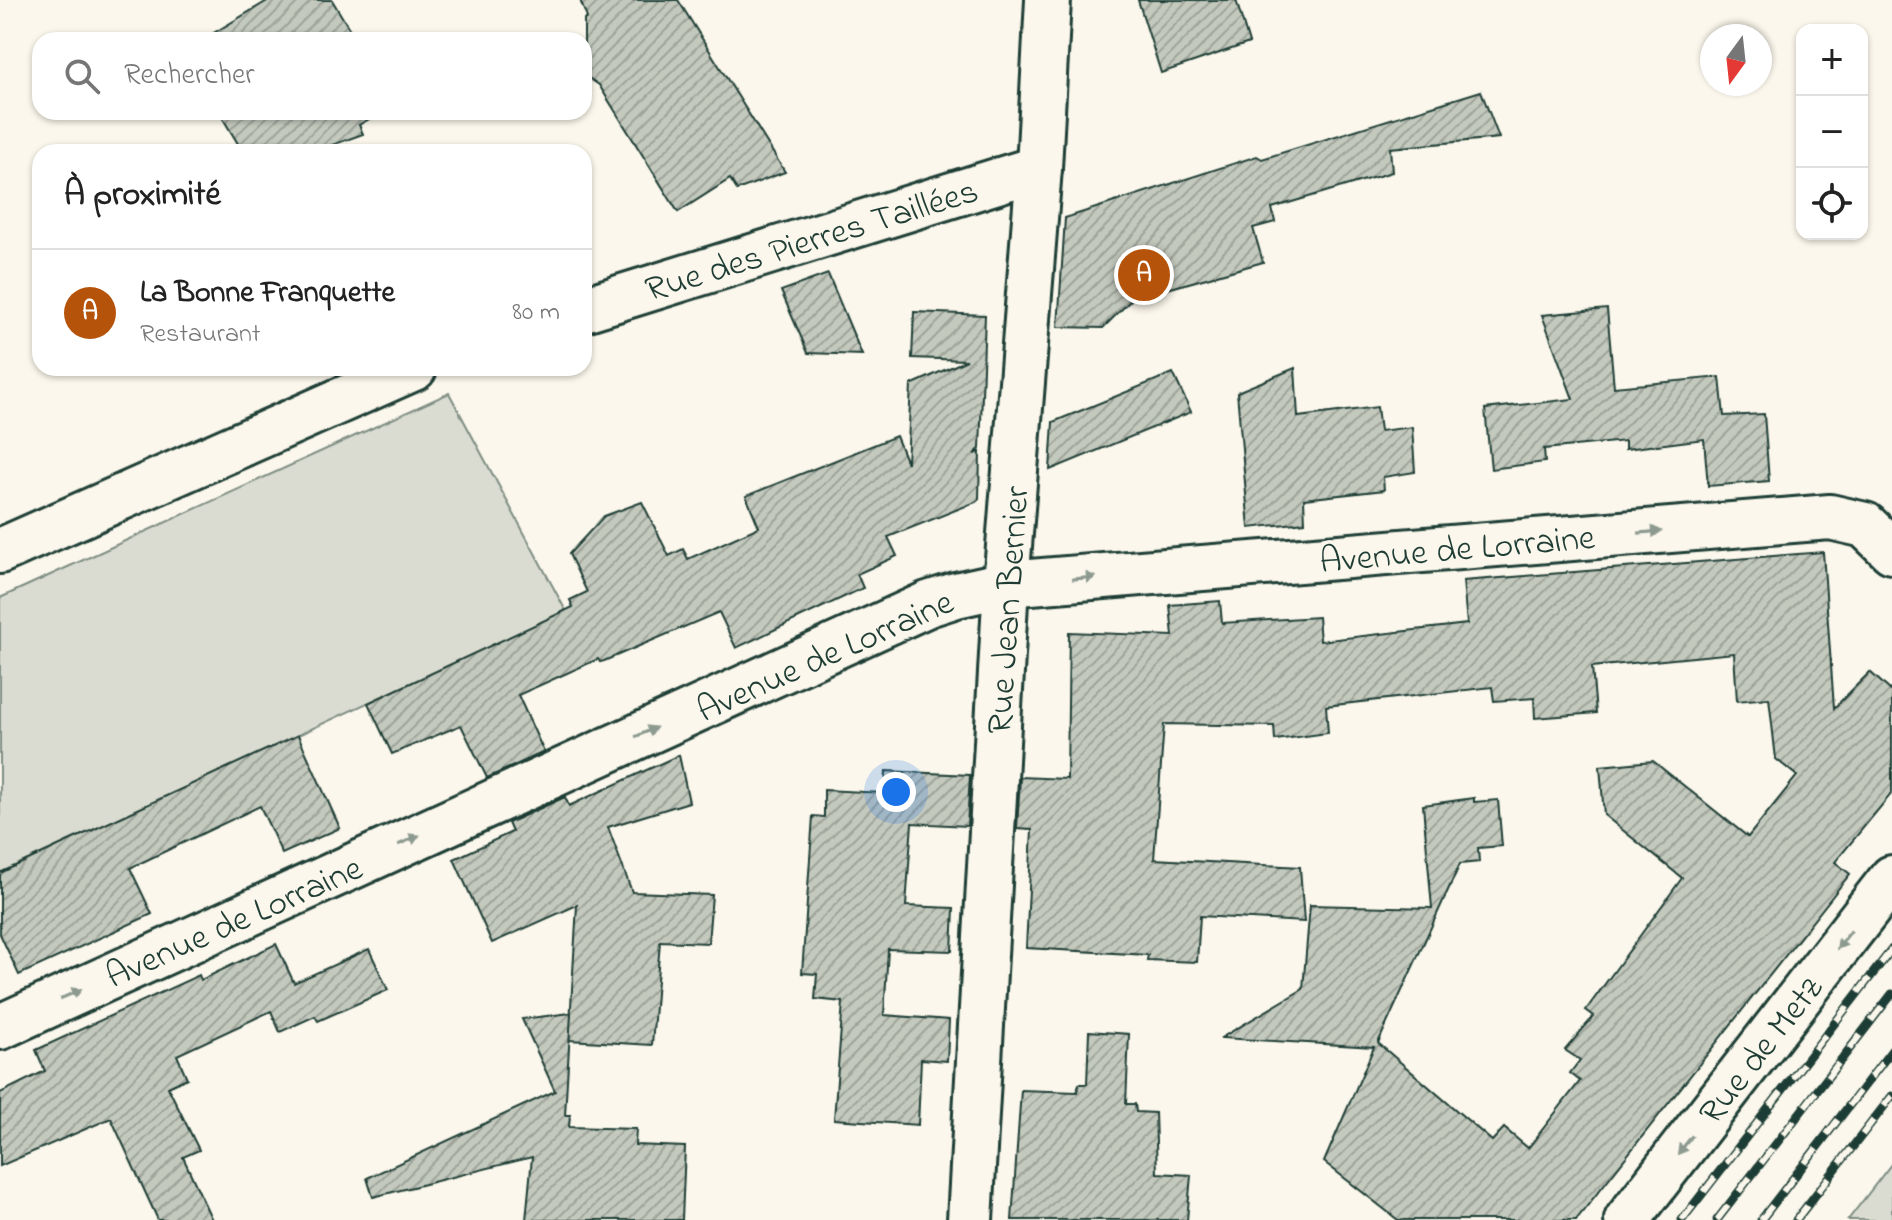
<!DOCTYPE html>
<html lang="fr">
<head>
<meta charset="utf-8">
<style>
	body { margin:0; font-family:"Indie Flower",sans-serif; background:#f2f2f2; color:#222 }
	.controls { position:absolute; right:24px; top:24px; display:grid; overflow:hidden; border-radius:16px; box-shadow:0 2px 6px #0004 }
	.controls button { width:72px; height:72px; display:grid; place-items:center; padding:0; border:0; border-bottom:2px solid #e0e0e0; background:#fff; color:#222; font:40px sans-serif }
	.compass { position:absolute; left:1700px; top:24px; width:72px; height:72px; border-radius:50%; background:#fff; box-shadow:0 2px 6px #0004; rotate:195deg }
	.you { position:absolute; left:896px; top:792px; width:28px; height:28px; margin:-20px; border:6px solid #fff; border-radius:50%; background:#1a73e8; box-shadow:0 0 0 12px #1a73e833 }
	.badge { display:grid; place-items:center; width:52px; height:52px; border-radius:50%; background:#b45309; color:#fff; font-size:26px; font-weight:700 }
	.pin { position:absolute; translate:-50% -50%; border:4px solid #fff; box-shadow:0 2px 8px #0006 }
	.list { margin:0; padding:0; list-style:none }
	h2 { display:flex; justify-content:space-between; align-items:center; height:104px; margin:0; padding:0 32px; font-size:34px }
	h2 small { font-size:26px; font-weight:400; color:#767676 }
	.list li { display:grid; grid-template-columns:52px 1fr auto; gap:24px; align-items:center; box-sizing:border-box; height:128px; padding:0 32px; border-top:2px solid #e0e0e0 }
	.list b { display:block; font-size:30px; white-space:nowrap }
	.list p { margin:0; font-size:26px; white-space:nowrap; color:#767676 }
	.list em { font-size:26px; font-style:normal; color:#767676 }
	.icon { flex:none; width:44px; height:44px; fill:none; stroke:currentColor; stroke-width:2; stroke-linecap:round; stroke-linejoin:round }
	.map { position:relative; flex:none; width:1892px; height:1220px; overflow:hidden }
	.search { position:absolute; background:#fff; box-shadow:0 2px 6px #0004; left:32px; top:32px; width:560px; height:88px; display:flex; align-items:center; gap:20px; box-sizing:border-box; padding:0 28px; border-radius:24px; color:#767676; font-size:30px }
	.panel { position:absolute; background:#fff; box-shadow:0 2px 6px #0004; left:32px; top:144px; width:560px; height:232px; border-radius:24px }
	.map>svg:first-child { display:block }
	.grass { fill:#dbdcd1; stroke:#7d8c82; stroke-width:2 }
	.building { fill:url(#building-hatch); stroke:#1f3d34; stroke-width:2 }
	.lines { fill:none; stroke-linecap:round; stroke-linejoin:round }
	.street-casing { stroke:#1f3d34; stroke-width:50 }
	.street { stroke:#fbf7ec; stroke-width:44 }
	.rail-casing { stroke:#1f3d34; stroke-width:9 }
	.rail { stroke:#fbf7ec; stroke-width:6; stroke-dasharray:18; stroke-linecap:butt }
	.oneway { fill:#8d9a90 }
	.labels { text-anchor:middle; stroke-width:7; stroke-linejoin:round; paint-order:stroke }
	.street-label { font-size:36px; fill:#1f3d34; stroke:#fbf7ec }
</style>
</head>
<body>
<div class="map">
<svg width="1892" height="1220" viewBox="0 0 1892 1220">
	<defs>
		<pattern id="building-hatch" width="6" height="6" patternUnits="userSpaceOnUse" patternTransform="scale(2)"><rect width="6" height="6" fill="#c4c9be"/><path d="M-1 1l2-2M0 6l6-6M5 7l2-2" fill="none" stroke="#9fa49b"/></pattern>
	</defs>
	<rect width="100%" height="100%" fill="#fbf7ec"/>
	<filter id="ink" filterUnits="userSpaceOnUse"><feTurbulence type="fractalNoise" baseFrequency=".0125" numOctaves="2"/><feDisplacementMap in="SourceGraphic" scale="16" xChannelSelector="R" yChannelSelector="G"/><feConvolveMatrix kernelMatrix="1 2 1 2 8 2 1 2 1" color-interpolation-filters="sRGB"/></filter>
	<g filter="url(#ink)">
		<!-- grass -->
		<g class="grass">
			<polygon points="449,393 566,611 0,873 0,598"/>
			<polygon points="1892,1163 1892,1220 1848,1220"/>
		</g>
		<!-- building -->
		<g class="building">
			<polygon points="269,0 332,0 356,40 202,40"/>
			<polygon points="580,0 678,0 785,172 737,190 730,179 678,212 599,85 584,75 584,20 587,18"/>
			<polygon points="1138,0 1236,0 1249,43 1161,73"/>
			<polygon points="1481,91 1499,138 1390,148 1392,172 1272,208 1275,222 1253,228 1263,262 1132,299 1103,328 1058,327 1065,218 1257,156 1262,159"/>
			<polygon points="219,112 381,112 359,125 363,134 313,152 243,152"/>
			<polygon points="828,274 862,355 808,353 781,291"/>
			<polygon points="1607,309 1614,387 1720,377 1724,416 1764,414 1769,481 1708,486 1704,439 1625,449 1625,441 1544,449 1545,462 1491,469 1485,409 1573,399 1542,315"/>
			<polygon points="914,312 985,315 980,449 974,454 980,452 979,499 976,502 888,537 897,556 857,574 863,588 736,648 719,612 604,661 600,662 598,659 518,695 544,752 487,778 461,725 392,754 368,703 573,607 570,600 587,592 569,554 604,516 642,502 669,556 683,549 688,559 759,527 746,496 896,436 907,463 911,385 967,360 912,358"/>
			<polygon points="1295,368 1298,417 1377,407 1380,431 1412,427 1415,472 1383,477 1384,490 1304,499 1305,522 1249,528 1237,392"/>
			<polygon points="1173,373 1191,412 1050,470 1053,422"/>
			<polygon points="1823,552 1834,708 1870,672 1892,692 1892,793 1835,862 1850,874 1576,1220 1398,1220 1324,1162 1374,1047 1221,1038 1303,989 1310,905 1432,908 1423,805 1474,798 1474,802 1498,800 1502,846 1478,848 1479,862 1460,864 1378,1043 1492,1141 1504,1128 1528,1148 1580,1081 1570,1073 1580,1060 1565,1050 1594,1016 1586,1010 1682,878 1604,815 1600,766 1653,761 1748,837 1797,776 1776,759 1769,698 1737,701 1734,653 1592,667 1596,713 1535,718 1534,698 1494,701 1492,687 1326,706 1328,733 1275,740 1274,726 1164,724 1154,859 1300,867 1304,922 1200,916 1197,962 1147,960 1148,955 1026,948 1032,830 1017,829 1020,777 1067,779 1069,632 1173,636 1170,605 1220,601 1222,623 1318,617 1320,641 1467,624 1463,581"/>
			<polygon points="298,735 340,828 282,854 260,806 130,868 152,914 19,975 0,934 0,873"/>
			<polygon points="679,755 689,802 608,827 632,892 712,895 708,943 660,941 652,1045 569,1040 577,905 492,943 454,859 512,832 508,823 565,797 569,806"/>
			<polygon points="886,771 970,775 967,826 912,823 906,906 954,908 952,951 888,949 884,1015 949,1020 947,1061 921,1059 918,1125 834,1119 843,1002 815,999 817,974 802,973 813,816 824,817 824,790 885,793"/>
			<polygon points="276,944 294,983 369,949 388,990 318,1021 315,1016 280,1032 271,1011 177,1055 187,1078 168,1087 199,1150 183,1157 212,1220 158,1220 111,1118 0,1166 0,1093 45,1071 36,1050 199,975 201,980"/>
			<polygon points="571,1013 565,1115 570,1115 569,1127 636,1129 635,1145 685,1147 682,1220 526,1220 532,1157 373,1197 367,1178 555,1091 522,1019"/>
			<polygon points="1089,1031 1129,1034 1126,1104 1135,1104 1136,1112 1155,1113 1157,1173 1191,1175 1187,1220 1012,1220 1021,1090 1077,1092 1079,1084 1087,1084"/>
		</g>
		<g class="lines">
			<defs>
				<g id="street">
					<polyline points="584,309 1039,168"/>
					<polyline points="0,551 414,368"/>
					<polyline points="0,1027 928,604 956,595 1006,584 1830,517 1865,525 1892,551"/>
					<polyline points="970,1220 1006,584 1039,168 1048,0"/>
					<polyline points="1627,1220 1892,878"/>
				</g>
			</defs>
			<!-- street casing -->
			<use href="#street" class="street-casing"/>
			<!-- street -->
			<use href="#street" class="street"/>
			<defs>
				<g id="rail">
					<polyline points="1682,1220 1892,949"/>
					<polyline points="1717,1220 1892,994"/>
					<polyline points="1761,1220 1892,1050"/>
					<polyline points="1796,1220 1892,1096"/>
				</g>
			</defs>
			<!-- rail casing -->
			<use href="#rail" class="rail-casing"/>
			<!-- rail -->
			<use href="#rail" class="rail"/>
		</g>
		<!-- one-way arrows -->
		<defs><path id="oneway-solid" d="M-6-.8H1V-3.2L6.5 0L1 3.2V.8H-6Z" transform="scale(2)"/></defs>
		<g class="oneway">
			<use href="#oneway-solid" transform="translate(1650 532) rotate(-5)"/>
			<use href="#oneway-solid" transform="translate(1084 578) rotate(-5)"/>
			<use href="#oneway-solid" transform="translate(646 732) rotate(-24)"/>
			<use href="#oneway-solid" transform="translate(409 840) rotate(-24)"/>
			<use href="#oneway-solid" transform="translate(1844 940) rotate(128)"/>
			<use href="#oneway-solid" transform="translate(71 994) rotate(-24)"/>
			<use href="#oneway-solid" transform="translate(1685 1145) rotate(128)"/>
		</g>
	</g>
	<g class="labels">
		<!-- street labels -->
		<g class="street-label">
			<text transform="translate(811 238) rotate(-17)" y="13">Rue des Pierres Taillées</text>
			<text transform="translate(1457 547) rotate(-5)" y="13">Avenue de Lorraine</text>
			<text transform="translate(1006 610) rotate(-86)" y="13">Rue Jean Bernier</text>
			<text transform="translate(824 654) rotate(-24)" y="13">Avenue de Lorraine</text>
			<text transform="translate(233 920) rotate(-24)" y="13">Avenue de Lorraine</text>
			<text transform="translate(1759 1049) rotate(-52)" y="13">Rue de Metz</text>
		</g>
	</g>
</svg>
<div class="controls">
<button>+</button>
<button>−</button>
<button><svg class="icon" aria-label="locate" viewBox="0 0 24 24"><circle cx="12" cy="12" r="6"/><path d="M12 2v4M12 18v4M2 12h4M18 12h4"/></svg></button>
</div>
<svg class="compass" viewBox="-18 -18 36 36"><path d="M0-13l5 13h-10z" fill="#e53935"/><path d="M0 13l5-13h-10z" fill="#767676"/></svg>
<div class="you"></div>
<div class="pin badge" style="left:1144px;top:275px">A</div>
<div class="search"><svg class="icon" aria-label="search" viewBox="0 0 24 24"><circle cx="10" cy="10" r="6"/><path d="M15 15l6 6"/></svg>Rechercher</div>
<section class="panel">
<h2>À proximité<small></small></h2>
<ul class="list">
<li><span class="badge">A</span><div><b>La Bonne Franquette</b><p>Restaurant</p></div><em>80 m</em></li>
</ul>
</section>
</div>
</body>
</html>
